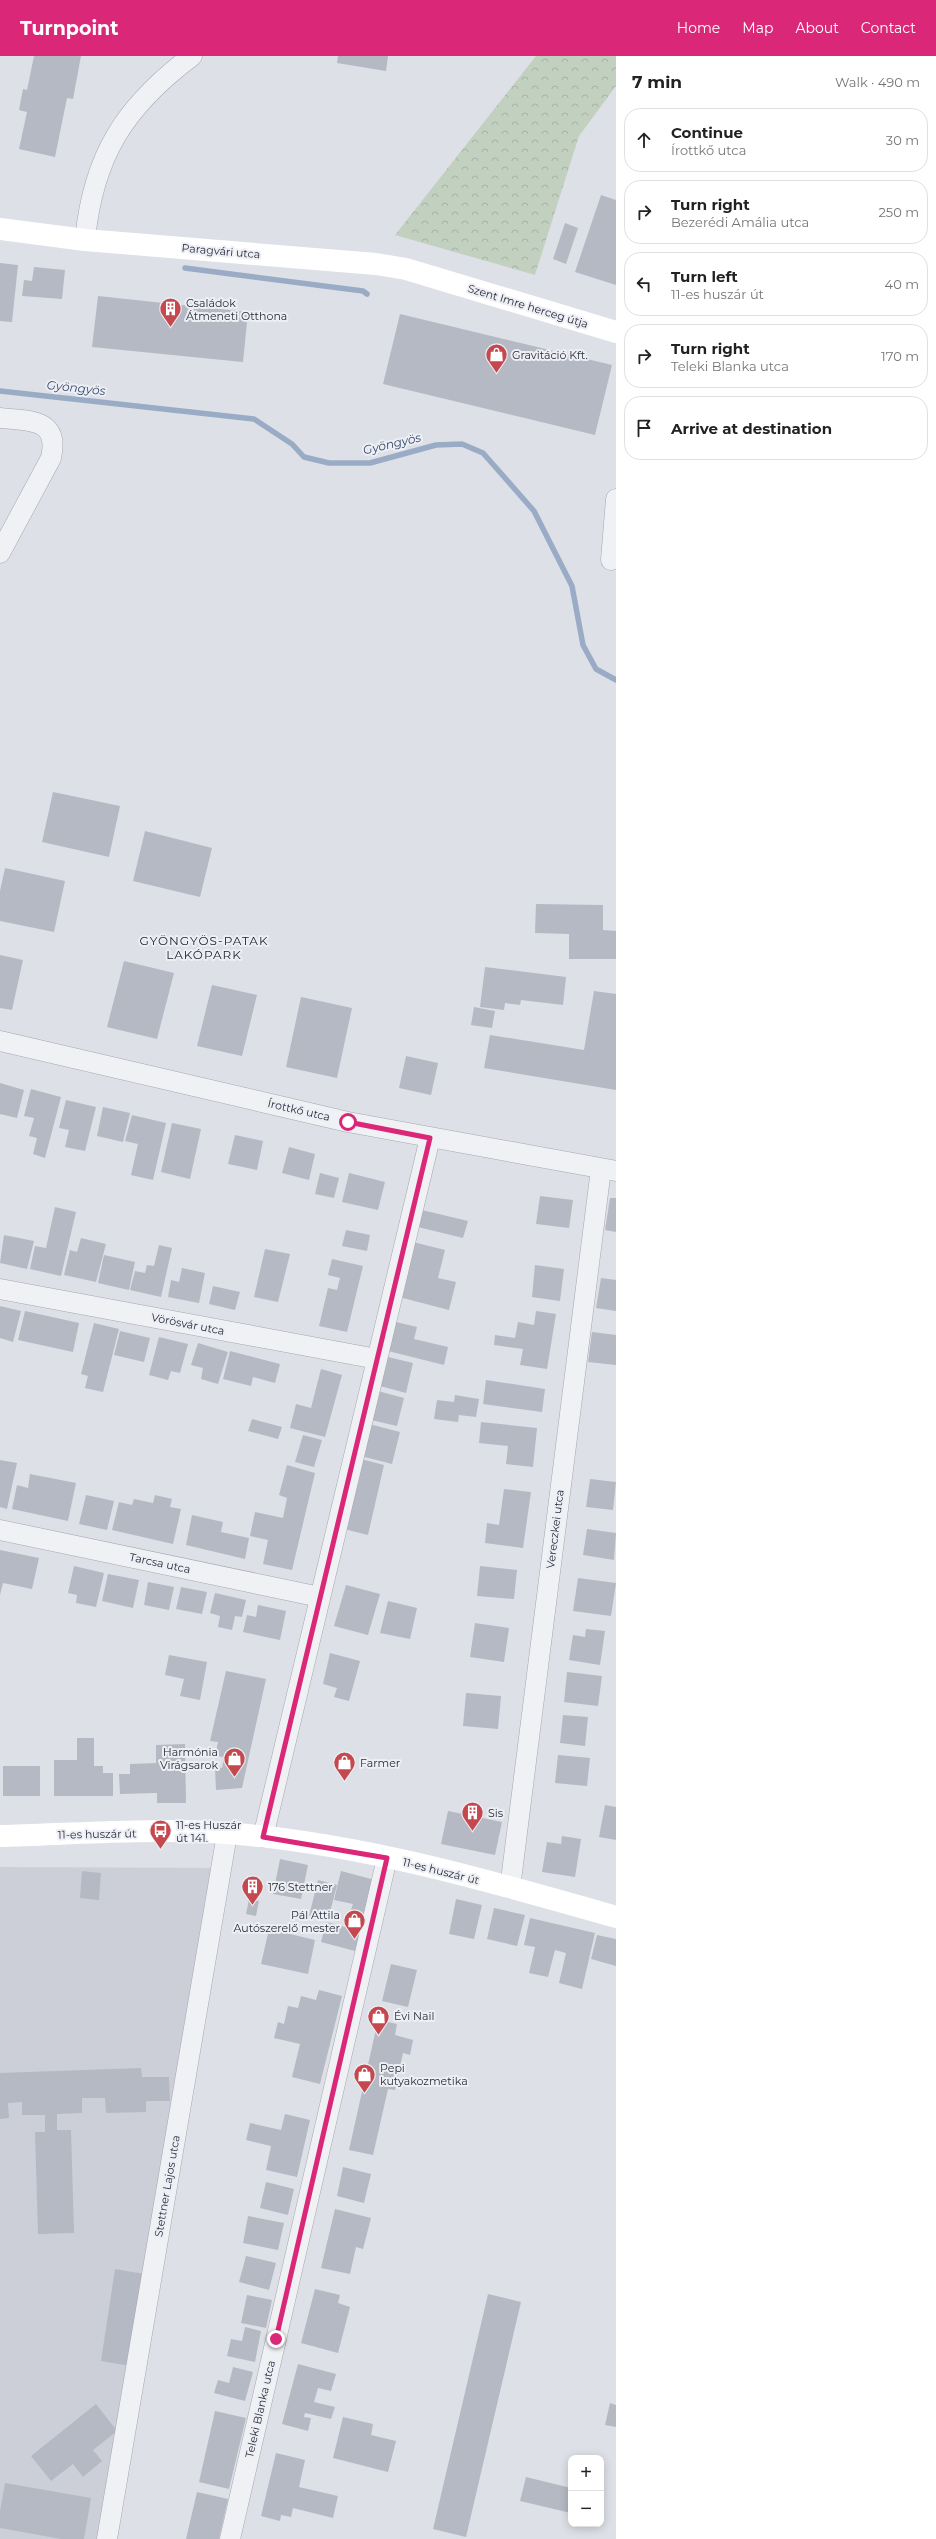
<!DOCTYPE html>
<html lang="en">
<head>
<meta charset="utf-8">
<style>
	body { margin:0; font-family:Montserrat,sans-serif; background:#f2f2f2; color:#222 }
	.controls { position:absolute; right:12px; bottom:12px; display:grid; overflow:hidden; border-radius:8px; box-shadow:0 2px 10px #0003 }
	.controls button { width:36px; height:36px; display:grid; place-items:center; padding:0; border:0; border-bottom:1px solid #e0e0e0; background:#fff; color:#222; font:20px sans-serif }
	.stop { position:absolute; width:12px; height:12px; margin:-9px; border:3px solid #db2777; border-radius:50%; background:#fff }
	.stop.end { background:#db2777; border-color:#fff; box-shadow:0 1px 4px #0008 }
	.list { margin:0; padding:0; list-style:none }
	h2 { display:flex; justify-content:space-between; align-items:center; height:52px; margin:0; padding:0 16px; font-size:17px }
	h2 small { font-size:13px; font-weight:400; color:#767676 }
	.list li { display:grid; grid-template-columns:26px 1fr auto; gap:12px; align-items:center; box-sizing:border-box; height:64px; margin:0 8px 8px; padding:0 8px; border:1px solid #e0e0e0; border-radius:16px }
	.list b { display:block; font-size:15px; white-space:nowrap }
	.list p { margin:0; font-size:13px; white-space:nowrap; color:#767676 }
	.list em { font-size:13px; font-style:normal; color:#767676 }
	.icon { flex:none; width:22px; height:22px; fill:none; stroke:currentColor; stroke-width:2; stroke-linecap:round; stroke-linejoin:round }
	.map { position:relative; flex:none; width:616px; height:2483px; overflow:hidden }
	header { display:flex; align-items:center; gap:24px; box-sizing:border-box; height:56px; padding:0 20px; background:#db2777; color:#fff }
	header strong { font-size:19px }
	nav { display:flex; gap:22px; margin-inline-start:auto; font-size:14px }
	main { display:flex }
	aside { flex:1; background:#fff }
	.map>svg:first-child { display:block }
	.built { fill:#cccfd8 }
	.forest { fill:url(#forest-crowns) }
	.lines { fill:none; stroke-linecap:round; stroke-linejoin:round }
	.stream { stroke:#9aabc5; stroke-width:5.5 }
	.building { fill:#b5b9c3 }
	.street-casing { stroke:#a4a7b0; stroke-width:21 }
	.street { stroke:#f0f1f5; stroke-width:20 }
	.secondary { stroke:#fff; stroke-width:22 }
	.route { stroke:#db2777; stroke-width:5 }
	.labels { text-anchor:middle; stroke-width:4; stroke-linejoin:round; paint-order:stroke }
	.street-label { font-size:11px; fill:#282d3c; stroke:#edeff4 }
	.poi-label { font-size:11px; fill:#282d3c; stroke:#edeff4; text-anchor:start }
	.water-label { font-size:12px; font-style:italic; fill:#34496e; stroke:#edeff4 }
	.neighbourhood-label { font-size:12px; letter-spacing:1px; fill:#1a1f2d; stroke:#edeff4 }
</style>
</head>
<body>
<header>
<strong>Turnpoint</strong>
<nav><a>Home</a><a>Map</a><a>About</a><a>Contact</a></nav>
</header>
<main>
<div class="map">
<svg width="616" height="2483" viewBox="0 0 616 2483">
	<defs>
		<pattern id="forest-crowns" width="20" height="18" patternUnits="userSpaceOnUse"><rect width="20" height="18" fill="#c2d0bf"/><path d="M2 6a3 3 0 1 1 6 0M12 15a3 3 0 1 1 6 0" fill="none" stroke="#a7b3a5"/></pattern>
	</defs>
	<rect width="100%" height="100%" fill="#dee0e7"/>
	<!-- built -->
	<polygon class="built" points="0,1811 226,1812 113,2483 0,2483"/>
	<!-- forest -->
	<polygon class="forest" points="536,0 616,0 616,30 579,80 535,219 395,179"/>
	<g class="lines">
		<!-- stream -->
		<g class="stream">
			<polyline points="185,212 363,235 367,238"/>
			<polyline points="0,335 254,363 292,388 304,401 329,407 370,407 436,389 462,388 483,397 534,455 572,530 583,589 596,613 616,624"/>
		</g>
	</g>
	<!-- building -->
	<g class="building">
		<polygon points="34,0 81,0 73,43 67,42 55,101 19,93 27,56 19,54 23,33 27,34"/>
		<polygon points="338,0 388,0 386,15 337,7"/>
		<polygon points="601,139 616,144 616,229 575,216"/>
		<polygon points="565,167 578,172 566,208 553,203"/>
		<polygon points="0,207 18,209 12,266 0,265"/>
		<polygon points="34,211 65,214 62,243 22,240 24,224 32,225"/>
		<polygon points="98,240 248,256 243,306 92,291"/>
		<polygon points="400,258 612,309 595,379 383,328"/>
		<polygon points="53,736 120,750 109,801 42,786"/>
		<polygon points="145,775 212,792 200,841 133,825"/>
		<polygon points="5,812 65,825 54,876 0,865 0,835"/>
		<polygon points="536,848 603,849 603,874 616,875 616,903 569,903 569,878 535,877"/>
		<polygon points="0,899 23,904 12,954 0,952"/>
		<polygon points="124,905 174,917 157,983 107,971"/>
		<polygon points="485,911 566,921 563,949 521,944 520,949 505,947 504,954 480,951"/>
		<polygon points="212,929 257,939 242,1000 197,990"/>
		<polygon points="594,935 616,938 616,1034 484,1012 490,979 584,994"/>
		<polygon points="301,941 352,952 337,1022 286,1011"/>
		<polygon points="474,951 495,955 492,972 471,969"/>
		<polygon points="406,1000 438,1007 431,1039 399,1032"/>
		<polygon points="0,1027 24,1034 17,1062 0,1058"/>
		<polygon points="31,1033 61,1041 45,1102 33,1098 37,1082 29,1080 34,1062 24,1060"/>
		<polygon points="66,1044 96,1051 85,1095 65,1091 69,1074 59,1072"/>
		<polygon points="103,1051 130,1057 123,1086 97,1080"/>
		<polygon points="132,1059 166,1067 153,1124 131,1119 138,1088 125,1085"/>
		<polygon points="172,1067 201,1073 190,1123 161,1116"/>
		<polygon points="235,1079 263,1085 257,1114 228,1108"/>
		<polygon points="289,1091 315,1098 309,1124 282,1117"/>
		<polygon points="320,1117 339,1122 334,1142 315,1138"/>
		<polygon points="349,1117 385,1126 378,1154 342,1146"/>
		<polygon points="540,1140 573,1144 569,1172 536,1168"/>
		<polygon points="610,1142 616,1142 616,1176 605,1174"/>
		<polygon points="55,1151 76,1156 61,1220 30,1213 35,1190 46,1192"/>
		<polygon points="422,1154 468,1165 463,1182 418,1171"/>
		<polygon points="346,1174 370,1179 367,1195 342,1190"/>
		<polygon points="4,1179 34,1185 27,1213 0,1207"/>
		<polygon points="81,1182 106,1188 96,1226 64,1219 70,1194 77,1196"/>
		<polygon points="413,1186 445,1194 438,1222 456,1226 449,1254 399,1241"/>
		<polygon points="159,1189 172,1192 161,1241 130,1234 135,1215 145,1217 147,1209 154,1210"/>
		<polygon points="265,1193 290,1198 278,1246 254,1241"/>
		<polygon points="104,1199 135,1206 129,1234 98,1227"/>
		<polygon points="332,1203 363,1210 347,1276 319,1270 328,1232 337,1234 340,1222 328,1219"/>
		<polygon points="535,1209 564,1213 560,1245 532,1241"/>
		<polygon points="182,1212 205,1217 199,1247 168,1241 171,1224 179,1226"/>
		<polygon points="601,1222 616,1224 616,1255 596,1252"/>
		<polygon points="213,1230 240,1236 235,1254 209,1248"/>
		<polygon points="0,1250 21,1255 13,1286 0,1282"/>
		<polygon points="25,1255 79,1267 73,1296 18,1284"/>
		<polygon points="536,1255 556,1258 547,1313 520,1309 523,1293 494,1289 495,1279 515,1282 518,1266 534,1269"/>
		<polygon points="396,1266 417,1271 414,1283 448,1291 444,1309 388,1295"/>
		<polygon points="94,1267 119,1273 103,1336 85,1332 88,1320 81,1318"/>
		<polygon points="120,1275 150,1282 144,1306 114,1299"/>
		<polygon points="592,1276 616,1279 616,1309 588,1306"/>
		<polygon points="159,1281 188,1288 180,1317 171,1315 168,1324 149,1319"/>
		<polygon points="198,1287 228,1296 218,1328 201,1323 203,1312 191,1309"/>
		<polygon points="230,1295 280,1308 275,1327 253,1321 251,1330 223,1323"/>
		<polygon points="388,1301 413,1307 406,1337 380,1330"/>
		<polygon points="321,1313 342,1319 325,1381 290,1372 296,1348 311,1352"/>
		<polygon points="486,1324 545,1333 542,1356 483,1348"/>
		<polygon points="378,1335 404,1342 397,1370 371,1364"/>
		<polygon points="455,1339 479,1343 476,1361 459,1359 458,1366 434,1363 437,1344 454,1346"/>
		<polygon points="252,1363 282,1371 278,1383 248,1375"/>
		<polygon points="481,1366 537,1372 533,1411 506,1408 508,1390 479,1387"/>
		<polygon points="369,1368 400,1376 392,1408 361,1400"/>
		<polygon points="303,1379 322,1384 314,1411 295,1406"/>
		<polygon points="357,1402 384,1409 368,1479 340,1472"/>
		<polygon points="0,1404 17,1407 7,1453 0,1451"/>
		<polygon points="287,1409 315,1417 292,1514 263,1508 268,1484 250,1480 255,1456 283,1462 287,1442 279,1439"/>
		<polygon points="30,1418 76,1427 68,1465 12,1453 17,1429 28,1432"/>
		<polygon points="590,1423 616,1426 613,1454 586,1451"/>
		<polygon points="504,1433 531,1436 523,1492 485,1487 487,1467 499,1469"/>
		<polygon points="86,1439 114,1445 107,1474 79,1468"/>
		<polygon points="155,1439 172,1443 170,1451 181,1453 173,1488 112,1474 119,1446 132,1449 134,1443 153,1447"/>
		<polygon points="192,1459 223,1466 221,1476 249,1482 245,1503 186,1489"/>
		<polygon points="587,1473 616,1477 614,1504 583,1499"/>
		<polygon points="0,1494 39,1502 32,1533 3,1527 0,1539"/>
		<polygon points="74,1510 104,1517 96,1551 76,1547 77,1539 68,1537"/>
		<polygon points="480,1510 517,1514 514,1543 477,1540"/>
		<polygon points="108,1518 139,1524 133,1552 102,1545"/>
		<polygon points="578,1522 616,1527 611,1560 573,1555"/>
		<polygon points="148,1526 174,1531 169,1554 144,1549"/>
		<polygon points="346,1529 380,1538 368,1579 334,1570"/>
		<polygon points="181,1531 207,1536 202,1558 176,1553"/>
		<polygon points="215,1537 246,1544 242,1561 235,1560 232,1574 218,1571 220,1560 210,1557"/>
		<polygon points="388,1545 417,1552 410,1583 380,1577"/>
		<polygon points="258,1549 286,1555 280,1584 243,1576 247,1559 256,1561"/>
		<polygon points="475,1567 509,1572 504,1606 470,1601"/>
		<polygon points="586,1573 605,1575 600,1609 569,1604 573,1579 585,1581"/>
		<polygon points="330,1597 360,1605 349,1645 334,1641 337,1632 323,1628"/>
		<polygon points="169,1599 207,1606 200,1644 180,1640 184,1623 165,1619"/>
		<polygon points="226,1615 266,1623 242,1732 216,1734 215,1711 222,1712 224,1701 215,1700 218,1686 210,1685"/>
		<polygon points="567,1616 602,1620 598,1650 564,1646"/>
		<polygon points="466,1637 501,1640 498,1673 463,1670"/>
		<polygon points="563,1659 588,1661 585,1690 560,1687"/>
		<polygon points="77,1682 94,1682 94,1710 103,1710 103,1717 113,1717 113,1740 54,1740 54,1704 77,1704"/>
		<polygon points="185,1688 186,1747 157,1747 157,1737 120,1738 119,1718 130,1718 130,1708 156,1707 156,1689"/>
		<polygon points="558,1699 590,1702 587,1730 555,1727"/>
		<rect x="3" y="1710" width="37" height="30"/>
		<polygon points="605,1749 616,1751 616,1784 599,1781"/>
		<polygon points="448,1755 502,1766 495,1799 441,1788"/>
		<polygon points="562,1780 581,1783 575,1821 542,1816 547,1786 561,1788"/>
		<polygon points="280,1803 308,1809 301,1843 273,1838"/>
		<polygon points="82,1815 101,1817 99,1844 80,1842"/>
		<polygon points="341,1815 375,1824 366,1861 350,1857 353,1848 334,1844"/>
		<polygon points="318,1824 337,1829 328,1864 309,1860"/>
		<polygon points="249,1843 259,1845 256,1860 246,1858"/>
		<polygon points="456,1843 482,1849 474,1883 449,1878"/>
		<polygon points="494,1852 525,1859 517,1890 487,1883"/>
		<polygon points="530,1862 595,1877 582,1933 559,1927 566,1897 555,1894 548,1921 529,1917 535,1891 524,1889"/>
		<polygon points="326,1866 361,1875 355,1895 321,1886"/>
		<polygon points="269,1873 315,1884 308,1918 261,1908"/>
		<polygon points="597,1879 616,1883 616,1910 591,1903"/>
		<polygon points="391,1908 417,1914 408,1951 382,1945"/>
		<polygon points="319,1934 342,1940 320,2028 292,2021 300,1988 274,1982 278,1966 284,1968 288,1950 298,1952 301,1940 316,1944"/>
		<polygon points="378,1964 397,1968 395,1979 413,1984 410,1999 403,1997 395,2034 388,2033 373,2099 349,2094"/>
		<polygon points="141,2012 142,2021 169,2021 170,2045 146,2045 146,2056 106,2057 105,2042 82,2042 82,2057 57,2058 57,2074 71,2074 74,2177 38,2178 35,2076 45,2076 45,2059 22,2059 22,2046 8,2047 9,2062 0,2063 0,2017"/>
		<polygon points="285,2058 310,2064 297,2121 266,2114 271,2090 246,2084 250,2067 281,2074"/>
		<polygon points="343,2111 371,2118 364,2147 337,2140"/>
		<polygon points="266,2126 294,2133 288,2159 260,2152"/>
		<polygon points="335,2153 371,2162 363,2193 356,2191 350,2218 321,2212"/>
		<polygon points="248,2160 284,2167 278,2194 243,2187"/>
		<polygon points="246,2200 276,2207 269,2234 239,2226"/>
		<polygon points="115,2213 150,2219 136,2311 101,2305"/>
		<polygon points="315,2233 340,2239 338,2247 350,2251 338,2297 301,2287"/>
		<polygon points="488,2238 521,2246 466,2481 433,2473"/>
		<polygon points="247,2239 272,2244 266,2272 241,2267"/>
		<polygon points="245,2271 261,2275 255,2306 227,2300 231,2283 242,2285"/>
		<polygon points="298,2308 336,2318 331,2335 318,2332 314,2346 335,2351 331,2363 305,2357 304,2361 311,2362 308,2375 282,2368"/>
		<polygon points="233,2311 253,2316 245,2345 214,2337 218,2324 229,2327"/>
		<polygon points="610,2347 616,2349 616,2371 605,2369"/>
		<polygon points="96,2348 117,2375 93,2394 102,2405 83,2421 73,2408 51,2425 31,2400"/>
		<polygon points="215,2355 246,2362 229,2433 199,2426"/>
		<polygon points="343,2361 373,2368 371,2379 396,2385 388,2416 333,2402"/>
		<polygon points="276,2397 305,2404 299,2431 338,2440 333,2462 293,2452 291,2461 281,2459 280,2465 261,2460"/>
		<polygon points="526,2421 571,2432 571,2457 520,2445"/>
		<polygon points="5,2427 91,2442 84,2483 61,2483 0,2472 0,2455"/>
		<polygon points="197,2436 228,2443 219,2483 186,2483"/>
	</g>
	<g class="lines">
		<defs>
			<g id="street">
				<path d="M85,184C93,100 125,50 192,0"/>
				<path d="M0,362C29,365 60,362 51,402L0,497"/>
				<polyline points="611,504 616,443"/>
				<polyline points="0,985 348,1066 616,1115"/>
				<polyline points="0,1233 377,1303"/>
				<polyline points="0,1474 320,1541"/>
				<polyline points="263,1781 430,1082"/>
				<polyline points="510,1832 601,1113"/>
				<polyline points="107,2483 227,1778"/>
				<polyline points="230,2483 387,1802"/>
			</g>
		</defs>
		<!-- street casing -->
		<use href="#street" class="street-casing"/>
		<!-- street -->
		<use href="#street" class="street"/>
		<!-- secondary -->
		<g class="secondary">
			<polyline points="0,173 85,184 376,208 406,213 616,276"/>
			<path d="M0,1780C70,1778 141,1773 211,1776C348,1784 484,1823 616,1861"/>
		</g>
	</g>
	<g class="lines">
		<!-- route -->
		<polyline class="route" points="276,2283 387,1802 263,1781 430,1082 348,1066"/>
	</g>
	<!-- icons -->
	<defs>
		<symbol id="building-pin" viewBox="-11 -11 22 30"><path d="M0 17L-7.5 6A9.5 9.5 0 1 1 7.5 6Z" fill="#c6484f" stroke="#edeff4"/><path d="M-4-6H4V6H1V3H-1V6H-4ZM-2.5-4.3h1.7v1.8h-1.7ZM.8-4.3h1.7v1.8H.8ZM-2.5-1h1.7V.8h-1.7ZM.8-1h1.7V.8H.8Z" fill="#fff"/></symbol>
		<symbol id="shop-pin" viewBox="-11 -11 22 30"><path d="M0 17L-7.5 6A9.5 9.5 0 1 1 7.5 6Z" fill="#c6484f" stroke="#edeff4"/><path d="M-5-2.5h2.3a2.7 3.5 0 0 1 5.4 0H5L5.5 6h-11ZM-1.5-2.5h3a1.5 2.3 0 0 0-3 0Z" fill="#fff"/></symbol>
		<symbol id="bus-pin" viewBox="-11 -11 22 30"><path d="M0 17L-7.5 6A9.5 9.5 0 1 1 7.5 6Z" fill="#c6484f" stroke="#edeff4"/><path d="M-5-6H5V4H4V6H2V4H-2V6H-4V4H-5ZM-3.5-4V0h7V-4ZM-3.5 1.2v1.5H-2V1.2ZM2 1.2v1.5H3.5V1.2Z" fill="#fff"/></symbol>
	</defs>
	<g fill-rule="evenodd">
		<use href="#building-pin" x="158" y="240" width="25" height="34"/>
		<use href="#shop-pin" x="484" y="286" width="25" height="34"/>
		<use href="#shop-pin" x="222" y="1690" width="25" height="34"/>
		<use href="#shop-pin" x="332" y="1694" width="25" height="34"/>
		<use href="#building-pin" x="460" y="1744" width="25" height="34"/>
		<use href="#bus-pin" x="148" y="1762" width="25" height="34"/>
		<use href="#building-pin" x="240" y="1818" width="25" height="34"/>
		<use href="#shop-pin" x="342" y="1852" width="25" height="34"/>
		<use href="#shop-pin" x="366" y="1948" width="25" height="34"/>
		<use href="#shop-pin" x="352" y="2006" width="25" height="34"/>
	</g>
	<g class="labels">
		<!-- street labels -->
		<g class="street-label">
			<text transform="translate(221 195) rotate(5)" y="4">Paragvári utca</text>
			<text transform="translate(528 250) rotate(17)" y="4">Szent Imre herceg útja</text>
			<text transform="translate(299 1054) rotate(13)" y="4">Írottkő utca</text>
			<text transform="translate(188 1268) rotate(11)" y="4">Vörösvár utca</text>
			<text transform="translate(555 1473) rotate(-83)" y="4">Vereczkei utca</text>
			<text transform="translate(160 1507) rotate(12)" y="4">Tarcsa utca</text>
			<text transform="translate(97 1778) rotate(-1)" y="4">11-es huszár út</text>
			<text transform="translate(441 1815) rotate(14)" y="4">11-es huszár út</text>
			<text transform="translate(167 2130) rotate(-80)" y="4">Stettner Lajos utca</text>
			<text transform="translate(260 2353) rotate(-77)" y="4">Teleki Blanka utca</text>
		</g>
		<!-- poi labels -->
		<g class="poi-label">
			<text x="186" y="251">Családok<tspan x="186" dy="13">Átmeneti Otthona</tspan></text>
			<text x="512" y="303">Gravitáció Kft.</text>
			<text x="218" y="1700" text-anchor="end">Harmónia<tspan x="218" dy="13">Virágsarok</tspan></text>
			<text x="360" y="1711">Farmer</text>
			<text x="488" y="1761">Sis</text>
			<text x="176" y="1773">11-es Huszár<tspan x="176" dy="13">út 141.</tspan></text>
			<text x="268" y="1835">176 Stettner</text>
			<text x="340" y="1863" text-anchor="end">Pál Attila<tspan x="340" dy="13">Autószerelő mester</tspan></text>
			<text x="394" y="1964">Évi Nail</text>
			<text x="380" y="2016">Pepi<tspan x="380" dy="13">kutyakozmetika</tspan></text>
		</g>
		<!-- water labels -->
		<g class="water-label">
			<text transform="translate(76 332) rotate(6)" y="4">Gyöngyös</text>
			<text transform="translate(392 388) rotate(-13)" y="4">Gyöngyös</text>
		</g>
		<!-- neighbourhood labels -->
		<g class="neighbourhood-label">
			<text x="204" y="889">GYÖNGYÖS-PATAK<tspan x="204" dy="14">LAKÓPARK</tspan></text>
		</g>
	</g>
</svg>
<div class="controls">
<button>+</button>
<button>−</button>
</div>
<div class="stop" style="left:348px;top:1066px"></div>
<div class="stop end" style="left:276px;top:2283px"></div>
</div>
<aside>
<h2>7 min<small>Walk · 490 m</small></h2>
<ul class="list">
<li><svg class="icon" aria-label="ahead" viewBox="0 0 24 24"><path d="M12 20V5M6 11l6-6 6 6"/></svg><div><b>Continue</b><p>Írottkő utca</p></div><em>30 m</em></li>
<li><svg class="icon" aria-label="right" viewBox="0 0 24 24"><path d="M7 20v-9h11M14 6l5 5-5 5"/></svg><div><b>Turn right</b><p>Bezerédi Amália utca</p></div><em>250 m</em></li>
<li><svg class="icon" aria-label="left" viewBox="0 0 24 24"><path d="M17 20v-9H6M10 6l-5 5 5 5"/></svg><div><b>Turn left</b><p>11-es huszár út</p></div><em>40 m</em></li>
<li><svg class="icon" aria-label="right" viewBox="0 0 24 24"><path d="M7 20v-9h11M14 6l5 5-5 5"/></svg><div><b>Turn right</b><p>Teleki Blanka utca</p></div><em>170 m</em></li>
<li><svg class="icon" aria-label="arrive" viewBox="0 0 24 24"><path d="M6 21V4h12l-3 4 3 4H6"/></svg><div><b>Arrive at destination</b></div></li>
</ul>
</aside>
</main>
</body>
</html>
